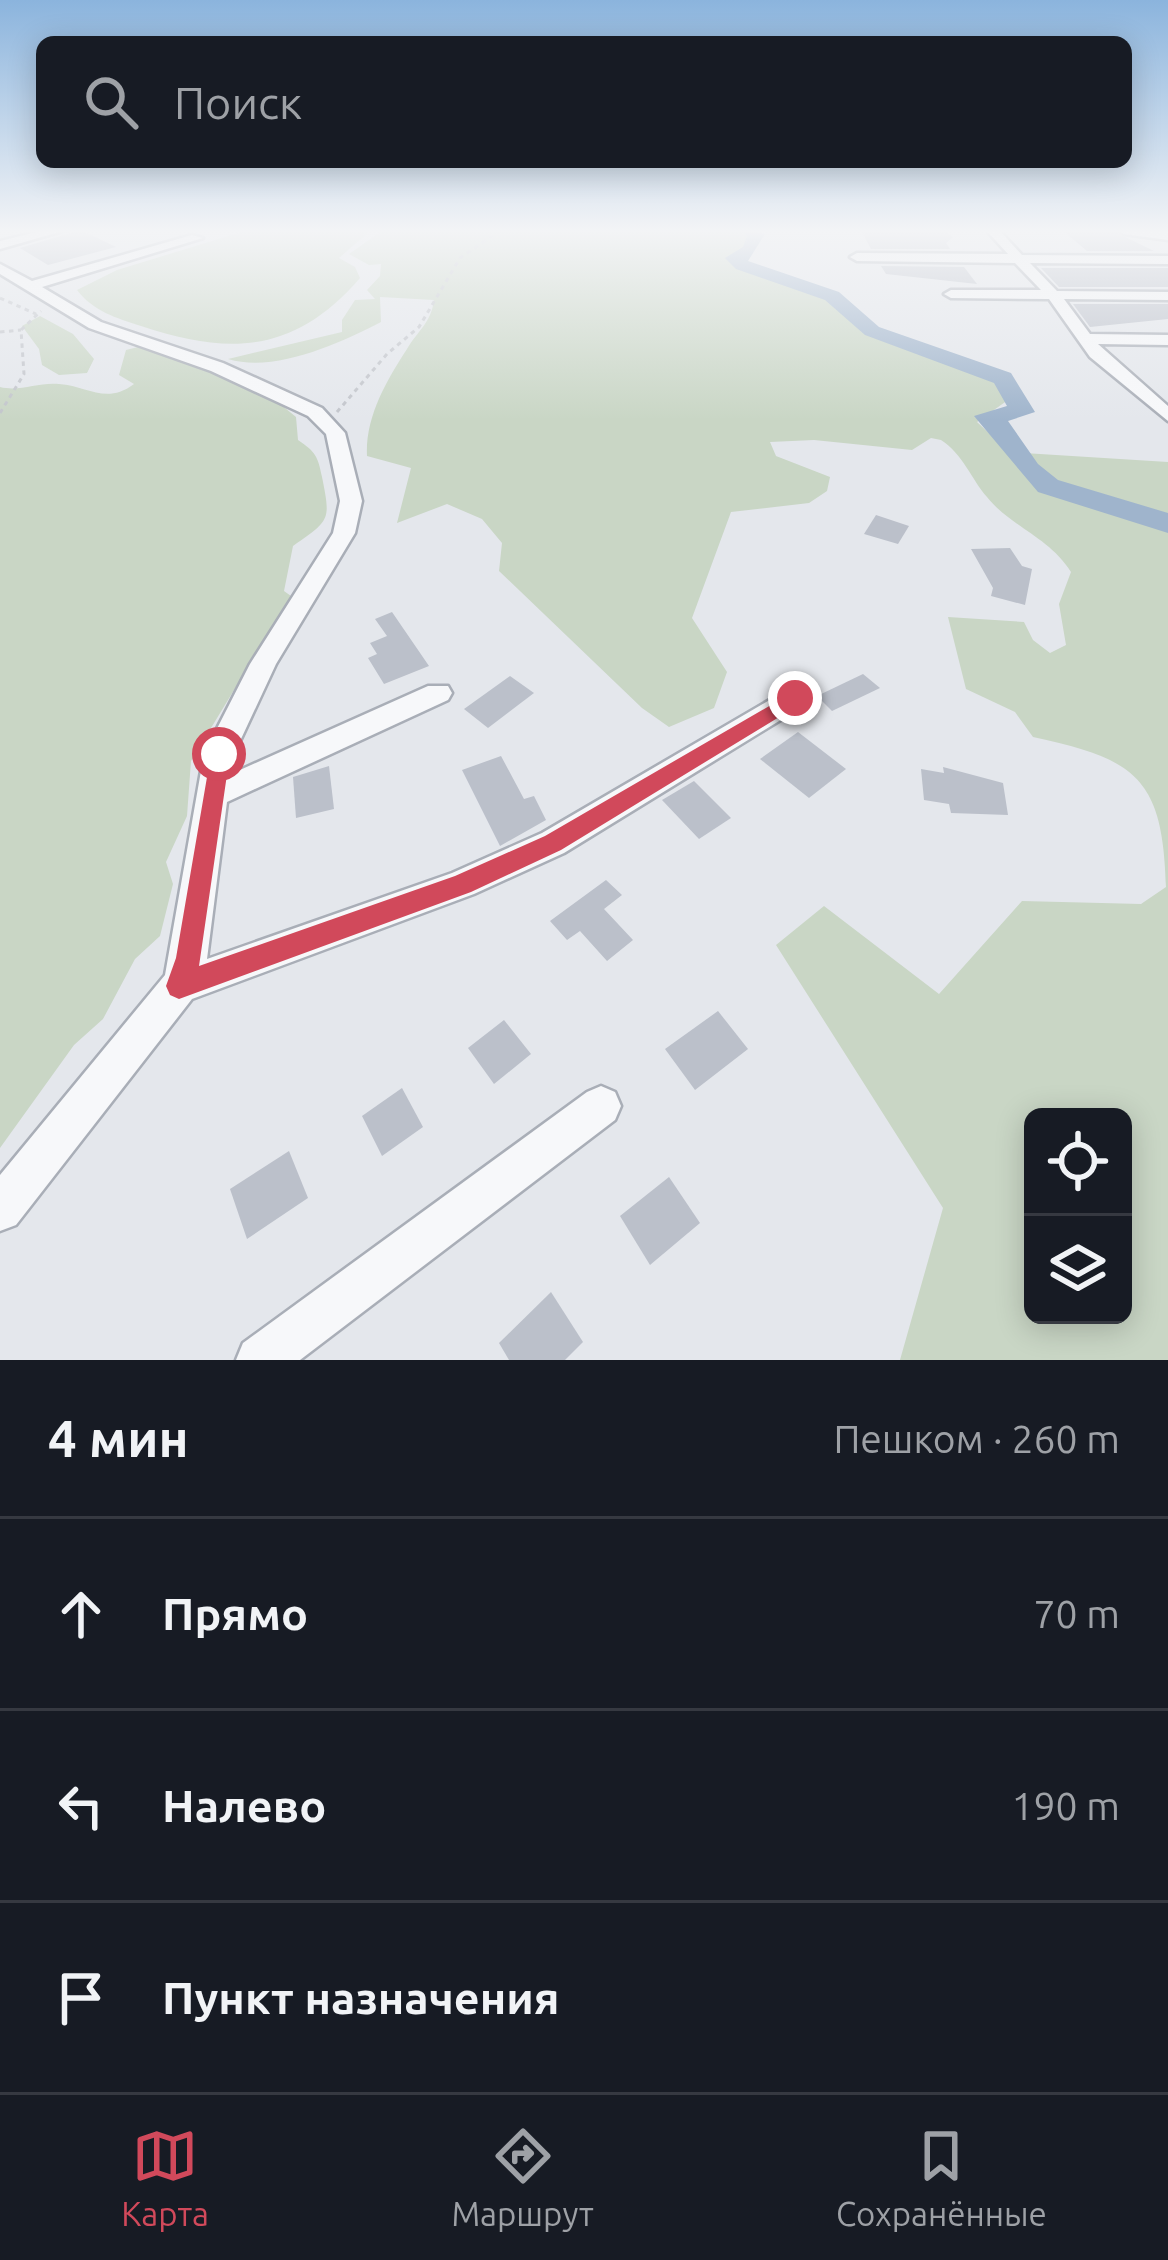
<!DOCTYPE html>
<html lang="ru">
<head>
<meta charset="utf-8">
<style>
	body { margin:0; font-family:Ubuntu,sans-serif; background:#242831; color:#f1f3f6 }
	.controls { position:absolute; right:36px; bottom:36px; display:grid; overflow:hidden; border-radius:18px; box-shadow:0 6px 30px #0003 }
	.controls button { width:108px; height:108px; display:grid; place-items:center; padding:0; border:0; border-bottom:3px solid #363941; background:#171b24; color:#f1f3f6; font:60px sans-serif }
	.stop { position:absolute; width:36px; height:36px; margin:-27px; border:9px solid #d1495b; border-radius:50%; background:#fff }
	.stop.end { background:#d1495b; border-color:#fff; box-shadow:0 3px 12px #0008 }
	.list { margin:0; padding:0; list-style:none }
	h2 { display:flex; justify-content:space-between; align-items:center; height:156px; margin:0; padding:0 48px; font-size:51px }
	h2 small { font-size:39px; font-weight:400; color:#9ea1a6 }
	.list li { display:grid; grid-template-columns:78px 1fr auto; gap:36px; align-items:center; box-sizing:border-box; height:192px; padding:0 48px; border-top:3px solid #363941 }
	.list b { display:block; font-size:45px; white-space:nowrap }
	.list em { font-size:39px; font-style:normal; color:#9ea1a6 }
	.icon { flex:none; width:66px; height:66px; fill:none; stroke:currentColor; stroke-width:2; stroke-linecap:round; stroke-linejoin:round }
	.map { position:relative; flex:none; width:1168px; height:1360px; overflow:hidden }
	.search { position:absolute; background:#171b24; box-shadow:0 6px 30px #0003; left:36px; right:36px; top:36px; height:132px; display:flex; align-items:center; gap:30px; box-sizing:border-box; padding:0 42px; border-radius:18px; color:#9ea1a6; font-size:45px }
	.sheet { height:732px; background:#171b24 }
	nav { display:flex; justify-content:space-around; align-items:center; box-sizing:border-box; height:168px; border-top:3px solid #363941; background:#171b24; font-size:33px; color:#9ea1a6 }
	nav a { display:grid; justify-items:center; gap:6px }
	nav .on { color:#d1495b }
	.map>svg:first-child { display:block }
	.green { fill:#c9d6c5; fill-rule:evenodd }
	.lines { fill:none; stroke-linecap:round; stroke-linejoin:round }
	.river { fill:#9fb4cc; fill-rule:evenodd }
	.building { fill:#bbc0ca }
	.minor-casing { stroke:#a9aeb7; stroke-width:5 }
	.path { stroke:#c2c5cb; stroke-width:3; stroke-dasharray:4.5 4.5; stroke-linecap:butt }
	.minor { fill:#f7f8fa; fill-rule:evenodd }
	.route { fill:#d1495b }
</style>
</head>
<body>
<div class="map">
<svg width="1168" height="1360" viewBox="0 0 1168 1360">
	<rect width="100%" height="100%" fill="#e4e7ec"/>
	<!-- green -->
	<g class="green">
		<path d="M248,230H371L339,258L355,267L360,278C295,353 231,356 141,326C116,318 93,311 77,290L117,270Z"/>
		<path d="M383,230H749L747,261L864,315L861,327L988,374L1007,387L1008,400L977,422L1009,452L1168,462V1360H900L943,1208L776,945L824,906L939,994L1022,901L1141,904L1166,887C1163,779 1137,759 1033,737L1015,712L966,689L948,617L1024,622L1033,640L1050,653L1066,645L1059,604L1071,572C1049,537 1011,527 987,497C972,480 963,454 941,440L931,438L912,450L814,440L770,442L776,456L830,477L827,491L809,503L731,512L692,618L727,672L714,708L669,727L642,708L499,571L502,543L482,519L447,504L397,523L411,468L367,456C365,418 386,381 407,349C419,329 431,323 434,300L380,297L381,322C338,344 275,373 228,359L342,332V320L355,300L375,299L367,290L380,276L381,264L369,265L349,254ZM1033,1117H1123V1315H1033Z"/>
		<polygon points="40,316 73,334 94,359 87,373 59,375 42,365 39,349 22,326"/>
		<path d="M142,346L268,394L296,417L298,440C316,452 318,457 322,477C331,521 330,520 293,546L284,591L291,596L191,761L187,816L166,862L173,884L160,936L135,959L103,1019L74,1045L0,1148V387C20,392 38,382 59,384C88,386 106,405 134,384L119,375L126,350Z"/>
	</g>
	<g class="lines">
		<!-- river -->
		<polygon class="river" points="742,230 765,234 748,261 839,292 879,327 1011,373 1035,412 1008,421 1038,464 1058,480 1168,513 1168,533 1038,492 974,416 1007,406 994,383 865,335 825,300 736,269 725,258 743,247 747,236"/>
	</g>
	<!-- building -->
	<g class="building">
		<polygon points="81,230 116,247 48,265 20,248"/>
		<polygon points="943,230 953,237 946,243 950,249 871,249 862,232"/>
		<polygon points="1062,230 1115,232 1154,251 1087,251"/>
		<polygon points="881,266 964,267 977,284 886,274"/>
		<polygon points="1041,268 1168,268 1168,287 1059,287"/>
		<polygon points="1073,304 1168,304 1168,319 1090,327"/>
		<polygon points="876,515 909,526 898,544 864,534"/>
		<polygon points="1010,548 1022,566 1032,569 1025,605 991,596 993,588 971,549"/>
		<polygon points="392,612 429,666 384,684 368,658 377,654 370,643 387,636 375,619"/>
		<polygon points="863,674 880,688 832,711 817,696"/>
		<polygon points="510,676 534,693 488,728 464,709"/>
		<polygon points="798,732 846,769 809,798 760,759"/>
		<polygon points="501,756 524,799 534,796 546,820 500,846 462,770"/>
		<polygon points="329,766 334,809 296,818 293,777"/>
		<polygon points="943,767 1003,783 1008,815 951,813 949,804 924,800 921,769 944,773"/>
		<polygon points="694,781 731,818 699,839 662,800"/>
		<polygon points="606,880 622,895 604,909 633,940 607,961 580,931 567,940 550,921"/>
		<polygon points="718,1011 748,1049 695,1090 665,1049"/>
		<polygon points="504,1020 531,1054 494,1084 468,1048"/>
		<polygon points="402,1088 423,1127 382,1156 362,1116"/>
		<polygon points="289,1151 308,1198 247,1239 230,1189"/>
		<polygon points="669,1177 700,1223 650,1265 620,1216"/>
		<polygon points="551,1292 583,1342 565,1360 509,1360 499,1343"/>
	</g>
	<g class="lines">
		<defs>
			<g id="minor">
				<polygon points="45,230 66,230 0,249 0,241"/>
				<polygon points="986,230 999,230 1022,255 1168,256 1168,264 1030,263 1057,291 1168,292 1168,300 1064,299 1090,334 1168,335 1168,345 1098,344 1168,406 1168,421 1090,357 1049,299 951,298 944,294 951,290 1041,290 1015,263 857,261 850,257 857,253 1008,254"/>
				<polygon points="1118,230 1168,232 1168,240 1124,234"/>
				<polygon points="192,235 203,238 42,287 101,322 223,363 322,408 345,433 362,501 355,533 276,664 234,754 231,774 428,686 448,686 452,693 448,700 227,802 207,959 452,873 542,833 785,691 805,691 809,698 805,705 564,853 474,894 192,999 16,1225 0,1231 0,1175 165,975 204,754 250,664 333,533 340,501 326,434 308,416 211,371 89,328 0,274 0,264 32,281"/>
				<polygon points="601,1086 615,1092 621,1106 615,1120 300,1360 236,1360 243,1343 587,1092"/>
			</g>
		</defs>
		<!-- minor casing -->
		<use href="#minor" class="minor-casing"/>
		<!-- path -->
		<g class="path">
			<polyline points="0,298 36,314"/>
			<polyline points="0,332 21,330"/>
			<polyline points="337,412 387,354 419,327 460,258 501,230"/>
			<polyline points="0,413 24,374 21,330 41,311"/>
		</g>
		<!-- minor -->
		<use href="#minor" class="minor"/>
	</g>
	<!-- sky -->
	<linearGradient id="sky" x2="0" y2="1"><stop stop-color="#8bb4dd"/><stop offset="0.55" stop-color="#f3f4f6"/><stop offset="1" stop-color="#f3f4f6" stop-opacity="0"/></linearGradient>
	<rect width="1168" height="420" fill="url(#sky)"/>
	<!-- route -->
	<polygon class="route" points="795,691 805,698 802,703 561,850 471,892 179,999 170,995 166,986 176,958 212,748 219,746 230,754 199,966 455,876 545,836"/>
</svg>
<div class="controls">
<button><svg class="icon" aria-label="locate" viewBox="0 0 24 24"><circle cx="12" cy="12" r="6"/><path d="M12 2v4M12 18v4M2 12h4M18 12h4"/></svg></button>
<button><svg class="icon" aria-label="layers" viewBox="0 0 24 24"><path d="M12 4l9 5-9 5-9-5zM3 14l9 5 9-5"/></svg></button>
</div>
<div class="stop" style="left:219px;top:754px"></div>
<div class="stop end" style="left:795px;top:698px"></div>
<div class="search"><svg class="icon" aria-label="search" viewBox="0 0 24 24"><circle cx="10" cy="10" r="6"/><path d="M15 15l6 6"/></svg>Поиск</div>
</div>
<section class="sheet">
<h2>4 мин<small>Пешком · 260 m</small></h2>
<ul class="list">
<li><svg class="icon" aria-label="ahead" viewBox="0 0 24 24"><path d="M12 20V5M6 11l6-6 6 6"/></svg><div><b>Прямо</b></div><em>70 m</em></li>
<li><svg class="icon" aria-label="left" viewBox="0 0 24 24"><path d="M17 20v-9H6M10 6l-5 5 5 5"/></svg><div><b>Налево</b></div><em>190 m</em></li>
<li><svg class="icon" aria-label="arrive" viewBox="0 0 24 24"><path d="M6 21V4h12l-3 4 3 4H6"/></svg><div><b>Пункт назначения</b></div></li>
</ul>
</section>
<nav>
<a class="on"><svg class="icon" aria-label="map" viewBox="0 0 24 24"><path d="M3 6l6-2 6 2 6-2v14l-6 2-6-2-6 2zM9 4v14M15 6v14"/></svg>Карта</a>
<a><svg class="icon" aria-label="directions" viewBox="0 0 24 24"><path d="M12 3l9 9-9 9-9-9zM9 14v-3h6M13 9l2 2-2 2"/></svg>Маршрут</a>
<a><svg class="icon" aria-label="saved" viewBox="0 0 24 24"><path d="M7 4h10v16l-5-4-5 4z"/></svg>Сохранённые</a>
</nav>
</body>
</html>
